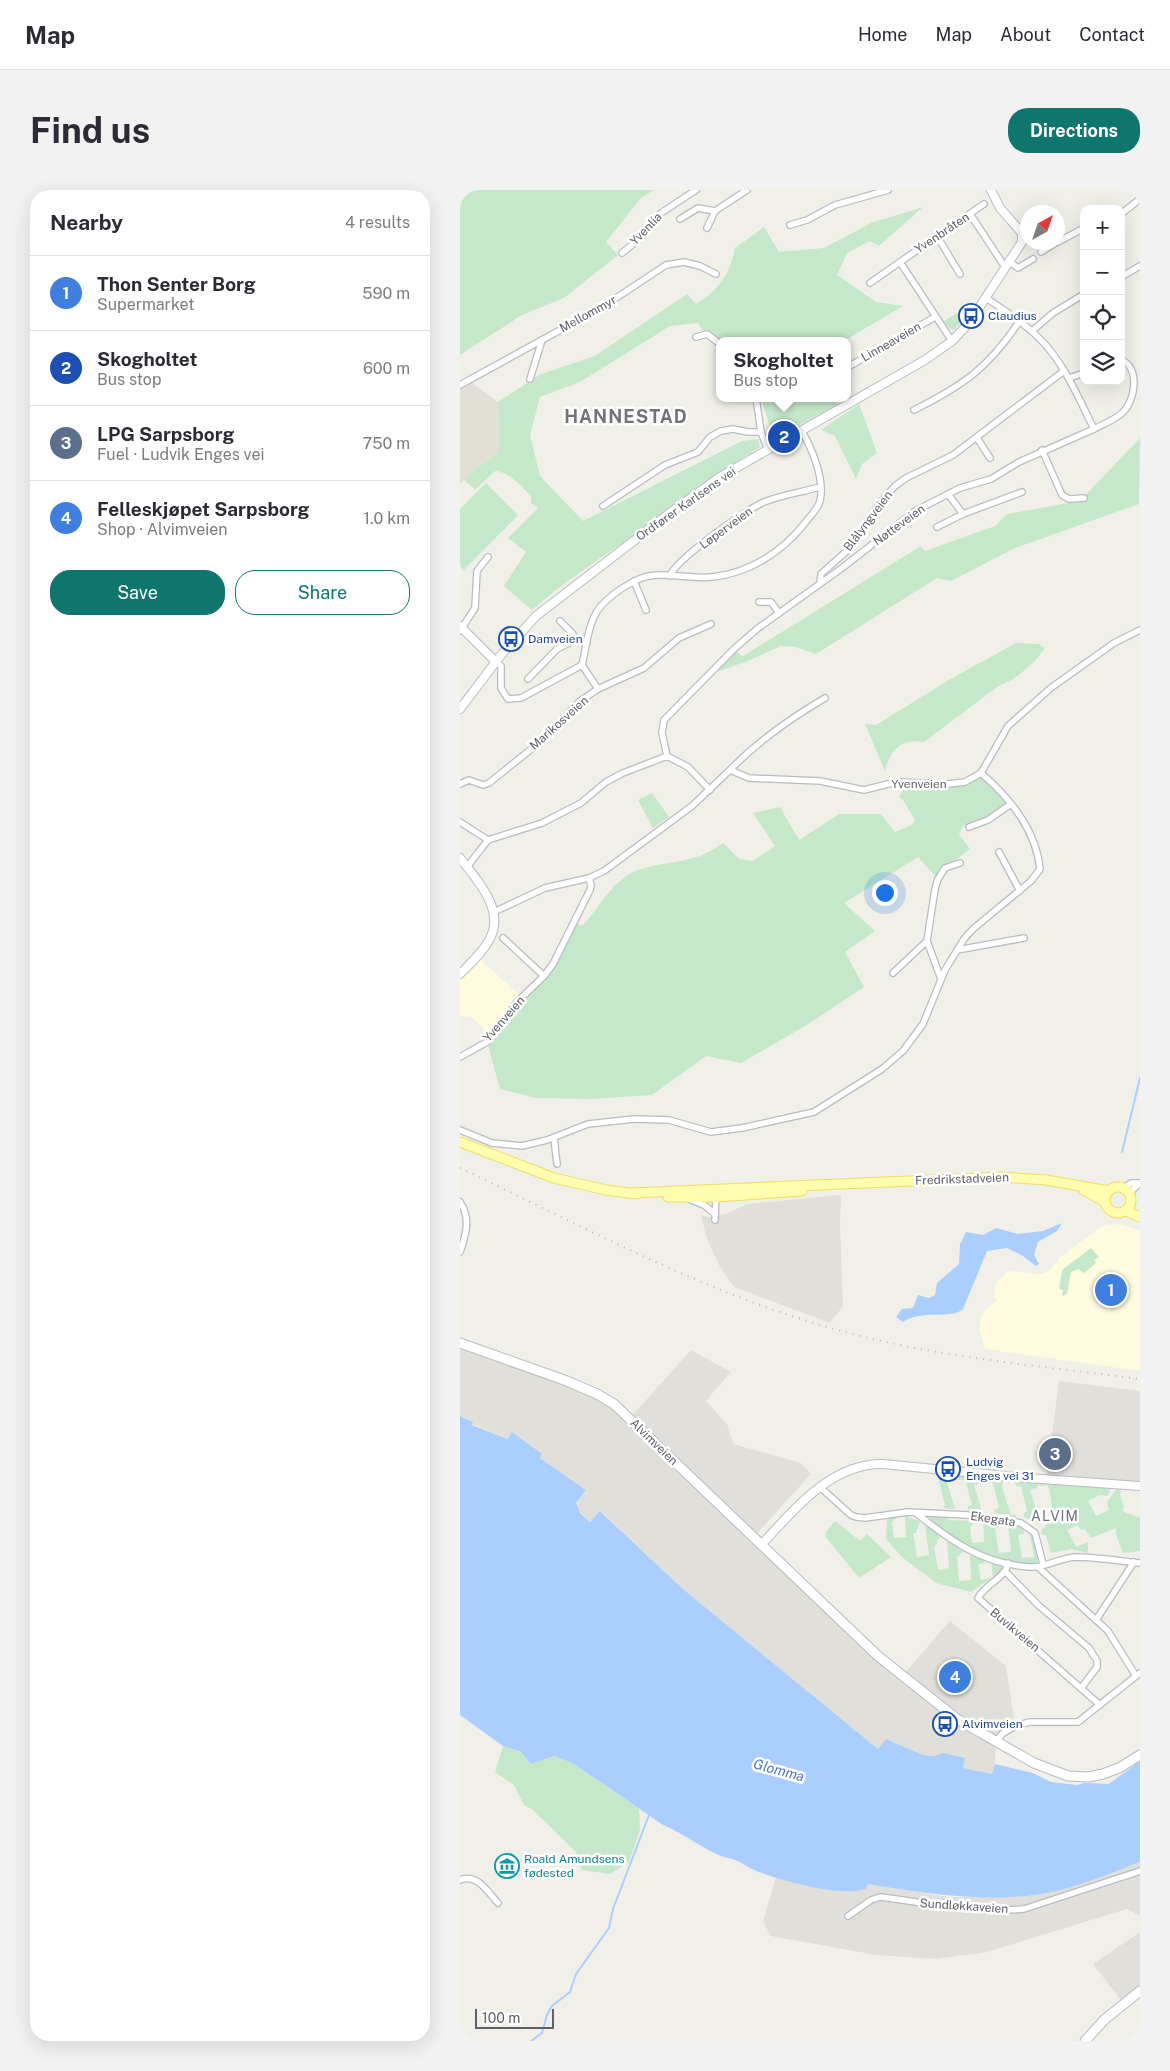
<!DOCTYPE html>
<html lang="en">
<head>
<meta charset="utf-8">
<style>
	body { margin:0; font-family:"Public Sans",sans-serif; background:#f2f2f3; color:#2b2b33 }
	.controls { position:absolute; right:15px; top:15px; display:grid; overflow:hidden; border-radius:10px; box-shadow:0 5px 20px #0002 }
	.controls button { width:45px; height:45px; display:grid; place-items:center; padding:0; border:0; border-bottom:1px solid #e1e1e2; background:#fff; color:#2b2b33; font:25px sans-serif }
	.compass { position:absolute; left:560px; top:15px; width:45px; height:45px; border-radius:50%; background:#fff; box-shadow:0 5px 20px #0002; rotate:40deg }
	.scale { position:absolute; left:15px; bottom:12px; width:79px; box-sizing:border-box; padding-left:5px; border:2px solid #5f6168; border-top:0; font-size:14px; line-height:18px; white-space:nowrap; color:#5f6168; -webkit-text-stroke:4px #fff; paint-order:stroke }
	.you { position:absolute; left:424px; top:702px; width:18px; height:18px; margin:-12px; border:4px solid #fff; border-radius:50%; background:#1a73e8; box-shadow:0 0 0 8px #1a73e833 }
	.badge { display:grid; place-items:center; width:32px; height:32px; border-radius:50%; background:#0f766e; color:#fff; font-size:16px; font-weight:700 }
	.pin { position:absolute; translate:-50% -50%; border:2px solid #fff; box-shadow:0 1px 5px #0006 }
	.popup { position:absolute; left:256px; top:147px; width:135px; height:65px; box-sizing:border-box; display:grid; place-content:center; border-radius:10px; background:#fff; filter:drop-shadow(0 1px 4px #0005); font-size:16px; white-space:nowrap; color:#7c7c81 }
	.popup b { font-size:19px; color:#2b2b33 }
	.popup::after { content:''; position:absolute; left:50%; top:100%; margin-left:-10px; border:10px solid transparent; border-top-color:#fff }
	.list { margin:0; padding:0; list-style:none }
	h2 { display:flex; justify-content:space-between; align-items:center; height:65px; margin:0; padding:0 20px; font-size:21px }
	h2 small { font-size:16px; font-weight:400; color:#7c7c81 }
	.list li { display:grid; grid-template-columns:32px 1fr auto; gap:15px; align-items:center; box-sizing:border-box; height:75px; padding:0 20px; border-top:1px solid #e1e1e2 }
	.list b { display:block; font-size:19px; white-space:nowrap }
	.list p { margin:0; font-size:16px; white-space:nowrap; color:#7c7c81 }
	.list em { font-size:16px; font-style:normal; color:#7c7c81 }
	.actions { display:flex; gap:10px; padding:15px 20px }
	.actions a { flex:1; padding:11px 0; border:1px solid #0f766e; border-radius:20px; text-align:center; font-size:18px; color:#0f766e }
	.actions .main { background:#0f766e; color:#fff }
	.icon { flex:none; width:28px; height:28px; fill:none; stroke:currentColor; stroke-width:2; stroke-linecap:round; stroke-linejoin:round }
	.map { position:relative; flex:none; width:680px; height:1851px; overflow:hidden; border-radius:20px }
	header { display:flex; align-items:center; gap:30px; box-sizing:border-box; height:70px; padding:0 25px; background:#fff; border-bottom:1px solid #e1e1e2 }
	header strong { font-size:24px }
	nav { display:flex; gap:28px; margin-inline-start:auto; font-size:18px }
	.intro { display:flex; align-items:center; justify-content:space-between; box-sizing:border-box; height:120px; padding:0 30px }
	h1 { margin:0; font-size:35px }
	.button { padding:12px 22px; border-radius:20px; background:#0f766e; color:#fff; font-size:18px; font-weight:700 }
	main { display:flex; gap:30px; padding:0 30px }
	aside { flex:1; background:#fff; border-radius:20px; box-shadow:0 5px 20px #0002 }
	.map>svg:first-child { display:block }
	.commercial { fill:#fefbdf }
	.industrial { fill:#e0dfda }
	.education { fill:#e1dfd6 }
	.green { fill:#c4e8c9 }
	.water { fill:#a9ceff }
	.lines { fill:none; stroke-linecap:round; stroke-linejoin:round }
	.stream { stroke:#a9ceff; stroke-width:2 }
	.minor-casing { stroke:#babbc1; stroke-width:8 }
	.tertiary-casing { stroke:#babbc1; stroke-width:10 }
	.secondary-casing { stroke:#b9bac1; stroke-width:11 }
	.primary-casing { stroke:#f2dd5f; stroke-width:11 }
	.minor { stroke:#fff; stroke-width:5.5 }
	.tertiary { stroke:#fff; stroke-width:8 }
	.secondary { stroke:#fff; stroke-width:9 }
	.primary { stroke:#fffdae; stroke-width:9 }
	.rail { stroke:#b8b8b9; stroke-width:2; stroke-dasharray:1 6; stroke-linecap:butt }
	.labels { text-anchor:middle; stroke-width:5; stroke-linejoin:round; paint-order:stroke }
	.street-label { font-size:12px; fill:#5f6168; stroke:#fff }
	.transit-label { font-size:12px; fill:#164399; stroke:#fff; text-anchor:start }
	.culture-label { font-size:12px; fill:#0d838f; stroke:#fff; text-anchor:start }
	.neighbourhood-label { font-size:14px; letter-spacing:1px; fill:#70737a; stroke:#fff }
	.water-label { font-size:14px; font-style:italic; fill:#4975c5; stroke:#fff }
	.district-label { font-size:18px; font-weight:bold; letter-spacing:1px; fill:#70737a; stroke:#fff }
</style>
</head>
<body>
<header>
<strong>Map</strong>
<nav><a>Home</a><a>Map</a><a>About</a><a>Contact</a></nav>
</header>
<div class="intro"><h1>Find us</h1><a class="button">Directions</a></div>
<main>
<aside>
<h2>Nearby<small>4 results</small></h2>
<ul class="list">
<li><span class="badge" style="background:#3f7fe0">1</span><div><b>Thon Senter Borg</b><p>Supermarket</p></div><em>590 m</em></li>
<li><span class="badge" style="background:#1a4fb4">2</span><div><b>Skogholtet</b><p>Bus stop</p></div><em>600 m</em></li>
<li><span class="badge" style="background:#5c6f8a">3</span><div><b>LPG Sarpsborg</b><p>Fuel · Ludvik Enges vei</p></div><em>750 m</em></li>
<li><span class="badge" style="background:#3f7fe0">4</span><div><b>Felleskjøpet Sarpsborg</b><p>Shop · Alvimveien</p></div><em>1.0 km</em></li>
</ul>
<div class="actions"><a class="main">Save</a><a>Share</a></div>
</aside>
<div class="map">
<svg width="680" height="1851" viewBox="0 0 680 1851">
	<rect width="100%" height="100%" fill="#f1f0e8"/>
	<!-- commercial -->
	<g class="commercial">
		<polygon points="17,766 62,808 31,847 12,827 0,826 0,784"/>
		<polygon points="656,1034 680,1040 680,1181 525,1159 519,1139 521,1128 526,1119 537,1110 534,1107 536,1093 546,1083 552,1081 582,1084 590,1080 599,1068 642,1036"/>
	</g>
	<!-- industrial -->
	<g class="industrial">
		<polygon points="381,1005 380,1034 383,1116 370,1133 274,1097 259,1075 246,1046 241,1025 248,1027 266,1024 287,1014"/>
		<polygon points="0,1152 118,1196 170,1228 231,1160 271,1182 246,1211 267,1234 273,1254 341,1273 351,1284 294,1347 442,1486 490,1431 546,1476 555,1536 536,1552 535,1574 532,1584 502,1578 504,1568 463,1565 426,1549 418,1559 224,1400 141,1321 130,1332 117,1319 118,1309 126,1300 80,1268 82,1265 52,1242 49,1249 12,1234 13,1232 0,1226"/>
		<polygon points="599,1191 680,1201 680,1296 586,1289"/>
		<polygon points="680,1672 680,1726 667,1719 527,1762 476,1769 416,1765 311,1746 303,1732 316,1687 338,1694 372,1700 401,1701 407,1694 489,1707 530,1707 591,1702"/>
		<polygon points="680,1742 680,1801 664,1814 633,1774"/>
	</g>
	<!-- education -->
	<polygon class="education" points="8,190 38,212 39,263 14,280 0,294 0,195"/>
	<!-- green -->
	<g class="green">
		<polygon points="0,0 194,0 181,8 146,52 158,65 104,108 62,125 0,165"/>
		<path d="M463,17L419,56L410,51L387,63L377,85L416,112L443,116L384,151H260L245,144L238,133L210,136L120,192L80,207L70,245L80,286L123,331L282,251L298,249L300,257C256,284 216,315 174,345C139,369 104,392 72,420L44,396L66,362L48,348L78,318L71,313V306C61,296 50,282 35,281L15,300L4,290L14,280L39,263L38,212L81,184L135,166L227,104L236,114C259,100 270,84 275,58L304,37L319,62L364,58L411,33Z"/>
		<polygon points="504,119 507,124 494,140 489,138 484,131"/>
		<path d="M301,208H372L378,215C364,221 324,246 312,243Z"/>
		<polygon points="399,214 417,263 402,274 396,289 375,246 361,240"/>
		<polygon points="680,248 679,314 555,358 491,391 477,388 356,464 336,457 321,456 290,470 257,482 276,461 283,466 461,356 465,361 535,336 547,324 620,311"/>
		<polygon points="26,293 58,325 4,380 0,376 0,319"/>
		<path d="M556,453L579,454L585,458L574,472L555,488L537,497L464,552C442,548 430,559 425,581L405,534L416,535L487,491Z"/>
		<path d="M521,583L551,614L531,627L504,635L499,644L510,659L485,678L478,689L458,667L384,713L415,741L385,762L404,797L350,833L281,873L246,866L192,905L132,909L76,908L40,899L27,852L45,826L84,786L113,732L122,736C139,719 152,690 176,681C209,669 232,676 263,653L279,669L293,671L315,656L293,623L320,617L339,650L379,624H421L435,642L452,635L455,630L443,610L439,607L446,593L496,594Z"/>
		<polygon points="192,603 209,627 193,638 178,610"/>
		<polygon points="631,1058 639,1067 634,1070 636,1073 624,1083 618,1079 611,1082 607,1104 602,1106 603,1100 599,1099 602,1080"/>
		<polygon points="470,1282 497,1284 497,1290 487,1292 495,1319 483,1318 485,1315 477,1283"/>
		<polygon points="498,1284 524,1286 523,1293 514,1295 522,1322 508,1320 508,1316 512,1315 505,1290 499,1290"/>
		<polygon points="525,1286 578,1291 578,1297 570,1300 581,1335 564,1327 564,1323 567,1321 561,1296 557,1297 553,1290 543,1291 542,1297 551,1325 556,1325 557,1330 552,1330 550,1325 535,1323 534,1320 539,1318 533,1293 525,1292"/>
		<path d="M579,1291L651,1296L648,1306L640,1305L628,1311L636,1326L649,1320L647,1312L657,1299L661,1300L660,1305L664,1317L662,1321L680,1328V1361L663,1363L656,1344V1338L631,1348L625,1339L621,1340L618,1335L607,1340L616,1357L628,1352V1363L611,1359L591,1363L586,1345H582L581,1341C596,1326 592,1314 588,1295L580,1296Z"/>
		<polygon points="445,1326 460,1331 456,1343 453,1343 457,1367 469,1365 465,1335 481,1347 477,1350 477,1355 474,1356 478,1380 489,1378 487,1351 503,1362 497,1367 499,1391 511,1390 510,1365 524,1370 525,1373 518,1374 521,1390 533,1387 531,1371 541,1374 543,1380 511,1402 476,1393 442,1367 426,1349 427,1327 438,1327 432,1332 434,1348 446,1347"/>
		<path d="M471,1326L488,1328L489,1330L516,1331L510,1337L512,1353L524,1352L523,1331L542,1334L535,1339L539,1363L551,1362L548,1334L563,1337L564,1344L558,1345L562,1368L574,1367L569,1341L575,1352L579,1370L575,1374C554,1374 526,1368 507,1358C494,1351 481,1339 469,1331Z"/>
		<polygon points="375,1331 400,1351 407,1344 431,1367 399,1388 365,1346 366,1342"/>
		<polygon points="43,1556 61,1562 71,1574 95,1566 114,1574 179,1619 180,1640 169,1672 150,1684 121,1680 119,1667 115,1661 72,1619 64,1615 54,1595 35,1582"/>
	</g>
	<!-- water -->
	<g class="water">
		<path d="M602,1033L597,1041L578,1052L574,1065L579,1074L576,1076L563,1066L547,1058L527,1061L503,1119C491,1130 461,1119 443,1132L436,1127L442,1119L453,1118L458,1105L469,1108L475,1105L477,1093L499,1074L500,1054L506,1042L523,1045L536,1038L558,1044L583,1041Z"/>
		<path d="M0,1226L13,1232L12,1235L48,1249L52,1242L82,1264L80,1268L126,1300L116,1313L120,1323L130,1332L140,1321L224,1400L418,1559L426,1549L463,1565L475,1566L484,1563L505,1568L503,1578L532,1584L535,1574L573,1583L591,1592L617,1595L624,1593L649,1594L680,1571V1672C647,1684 610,1701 574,1705C518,1712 463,1703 407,1694L406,1699C378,1707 319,1691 292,1679C287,1677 281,1672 275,1670C271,1668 265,1668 261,1666C240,1657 223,1643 203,1635L114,1574L95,1566L71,1574L61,1562L43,1556L0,1525Z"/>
	</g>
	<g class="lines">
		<!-- stream -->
		<g class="stream">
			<polyline points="662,962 680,888"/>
			<polyline points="71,1851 82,1843 87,1825 92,1816 110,1802 116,1784 149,1738 153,1719 189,1625"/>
		</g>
		<defs>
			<g id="minor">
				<polyline points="510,24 543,74"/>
				<polyline points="661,24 680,9"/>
				<polyline points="220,29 238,18 255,21"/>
				<polyline points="330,35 347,30 375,15 428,0"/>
				<polyline points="247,38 255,21 287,0"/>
				<polyline points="477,46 500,84"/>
				<polyline points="598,52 624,38"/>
				<polyline points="581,62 597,52"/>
				<polyline points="162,63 184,45 201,23 236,0"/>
				<polyline points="440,72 524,14"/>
				<polyline points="550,72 558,78 573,69"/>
				<polyline points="661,87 680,76"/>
				<polyline points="410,93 440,72 492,151"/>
				<path d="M526,108C544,120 563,132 578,147C604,172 618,207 634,239C643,234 655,230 662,223C676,211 680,176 661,170"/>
				<polyline points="572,141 593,123 624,104"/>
				<polyline points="236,147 247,144 260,154"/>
				<polyline points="388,177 475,127"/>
				<polyline points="609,188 624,183"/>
				<polyline points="70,189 82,150"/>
				<polyline points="0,195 144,116 206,75 224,72 240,76 256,84"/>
				<polyline points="296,208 301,242 308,260"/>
				<path d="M454,220C504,195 528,178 559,132"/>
				<polyline points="517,248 530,268"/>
				<polyline points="582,260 602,305 609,309 624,308"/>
				<polyline points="488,304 503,324 562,302"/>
				<polyline points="143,316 205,275 238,262 250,247 261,241 273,239 288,242 301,242"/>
				<polyline points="477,337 503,324"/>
				<path d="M210,386C215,370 286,320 304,312C321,305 342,302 360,297"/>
				<polyline points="174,391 186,420"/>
				<polyline points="360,393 361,384 389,359 419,314 435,296 446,288 493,265 604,181"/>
				<polyline points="299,412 311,412 319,423"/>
				<polyline points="100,431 113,444 115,450"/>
				<polyline points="0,441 15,418 17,381 28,367"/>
				<polyline points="36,472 41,476 41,498 48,509 61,508 122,475 138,499"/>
				<path d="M122,475C126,459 127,441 134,427C140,412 162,397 177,390C198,379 229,390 252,387C290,383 322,362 345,333C350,326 358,319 360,311C365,289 352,259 342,241"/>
				<polyline points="68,489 97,459 115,450 127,452"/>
				<polyline points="207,566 202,543 204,530 274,459 297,439 382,378 455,321 500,298 531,289 559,272 634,239"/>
				<path d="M270,580C297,552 331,528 365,508"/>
				<polyline points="0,594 9,590 23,595 29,593 85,548 120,511 138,499 184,478 219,448 251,434"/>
				<polyline points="0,632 28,650"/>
				<polyline points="509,637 528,630 551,614"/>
				<polyline points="539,662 560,701"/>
				<polyline points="7,677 28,650 82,633 121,613 146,592 163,583 207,566 228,577 250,600"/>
				<polyline points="34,722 85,698 129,688 144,681 232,616 270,580 289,588 360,591 404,600 436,592 487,594 505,592 521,583 548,536 592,497 654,453 680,440"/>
				<polyline points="43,748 84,786"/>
				<polyline points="497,760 564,748"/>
				<polyline points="433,783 467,751"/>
				<polyline points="481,789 467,751 475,699 478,689 485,678 500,673"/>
				<polyline points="0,867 27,852 57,812 84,786 93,774 130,700 131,695 129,688"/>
				<path d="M0,940L32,953L62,956L87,950L128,934L174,929L209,930L251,942L282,938L354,922L422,879L443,861L463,834L485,780L504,749L513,739L571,691L580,679C576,639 550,608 521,583"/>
				<polyline points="94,948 97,974"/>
				<polyline points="664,998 671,993 680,993"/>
				<polyline points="669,1003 680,993"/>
				<polyline points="229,1009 244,1015 255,1024"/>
				<path d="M0,1012C11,1028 6,1045 0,1062"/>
				<polyline points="255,1030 256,1004"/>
				<polyline points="361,1298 391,1325 396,1327 405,1328 448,1322 507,1325 561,1333 575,1343 583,1374"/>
				<path d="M456,1323C491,1351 524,1375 571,1377C584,1378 600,1368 615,1367C637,1367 659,1371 680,1373"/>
				<path d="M548,1373C545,1389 525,1394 518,1408L640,1515"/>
				<polyline points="578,1377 648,1441 676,1486"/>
				<polyline points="546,1382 578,1415 629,1458 637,1471 637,1477 622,1497"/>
				<polyline points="636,1430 674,1372"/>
				<polyline points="536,1552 542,1544 555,1536 570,1532 618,1532 680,1483"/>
				<path d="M0,1690C17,1683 27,1701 38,1713"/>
				<path d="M388,1726L411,1710L420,1707C468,1713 515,1723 564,1719L680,1681"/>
			</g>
			<g id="tertiary">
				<polyline points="0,436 36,472"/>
				<polyline points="0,519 41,465 76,426 210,323 260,287 465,170 492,151 509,133 562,52 562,43 540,18 531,0"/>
				<path d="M0,668C19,692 49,724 26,755C19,766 9,775 0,784"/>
				<path d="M301,1355C334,1320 371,1273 423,1274L567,1288L680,1296"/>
			</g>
			<g id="secondary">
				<polyline points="0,1153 107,1191 137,1204 154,1214 418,1466 497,1529 574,1573 608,1586 628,1587 643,1584 659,1578 680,1565"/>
				<polyline points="625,1851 644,1830 680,1801"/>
			</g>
			<g id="primary">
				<polyline points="0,952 94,988 146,1000 177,1004"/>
				<circle cx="658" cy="1010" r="13"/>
				<polyline points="624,1000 645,1012"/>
				<polyline points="172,1003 542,987 586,990 649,1001"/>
				<polyline points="208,1007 256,1007 342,1001"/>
				<polyline points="666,1021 680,1027"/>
			</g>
		</defs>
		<!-- minor casing -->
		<use href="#minor" class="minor-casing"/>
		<!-- tertiary casing -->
		<use href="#tertiary" class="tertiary-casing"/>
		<!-- secondary casing -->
		<use href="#secondary" class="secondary-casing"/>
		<!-- primary casing -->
		<use href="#primary" class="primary-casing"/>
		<!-- minor -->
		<use href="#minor" class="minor"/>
		<!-- tertiary -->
		<use href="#tertiary" class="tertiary"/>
		<!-- secondary -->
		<use href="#secondary" class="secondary"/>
		<!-- primary -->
		<use href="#primary" class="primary"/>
		<!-- rail -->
		<path class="rail" d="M0,978C120,1035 239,1100 367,1137C469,1167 575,1175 680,1189"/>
	</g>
	<!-- icons -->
	<defs>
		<symbol id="bus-ring" viewBox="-11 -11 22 22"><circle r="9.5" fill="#fff" stroke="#1a4fb4" stroke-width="1.5"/><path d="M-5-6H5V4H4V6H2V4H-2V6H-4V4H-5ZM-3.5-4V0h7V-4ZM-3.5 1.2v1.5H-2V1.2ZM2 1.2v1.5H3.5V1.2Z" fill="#1a4fb4"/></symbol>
		<symbol id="museum-ring" viewBox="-11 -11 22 22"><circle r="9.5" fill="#fff" stroke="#0f9aa8" stroke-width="1.5"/><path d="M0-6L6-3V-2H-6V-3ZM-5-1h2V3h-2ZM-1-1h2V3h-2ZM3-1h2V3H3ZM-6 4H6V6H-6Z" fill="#0f9aa8"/></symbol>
	</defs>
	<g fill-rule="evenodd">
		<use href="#bus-ring" x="497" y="112" width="28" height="28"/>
		<use href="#bus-ring" x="37" y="435" width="28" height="28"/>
		<use href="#bus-ring" x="474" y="1265" width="28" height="28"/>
		<use href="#bus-ring" x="471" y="1520" width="28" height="28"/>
		<use href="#museum-ring" x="33" y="1662" width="28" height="28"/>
	</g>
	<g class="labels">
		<!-- street labels -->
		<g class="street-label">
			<text transform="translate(186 39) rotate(-46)" y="4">Yvenlia</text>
			<text transform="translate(482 43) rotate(-34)" y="4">Yvenbråten</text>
			<text transform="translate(128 124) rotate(-29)" y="4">Mellommyr</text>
			<text transform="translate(431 152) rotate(-30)" y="4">Linneaveien</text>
			<text transform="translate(226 314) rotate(-35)" y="4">Ordfører Karlsens vei</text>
			<text transform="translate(408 331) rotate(-53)" y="4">Blålyngveien</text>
			<text transform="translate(439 335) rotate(-36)" y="4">Nøtteveien</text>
			<text transform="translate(266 338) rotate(-36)" y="4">Løperveien</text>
			<text transform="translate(99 533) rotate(-42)" y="4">Marikosveien</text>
			<text x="459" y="598">Yvenveien</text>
			<text transform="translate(44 829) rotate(-49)" y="4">Yvenveien</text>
			<text transform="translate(502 989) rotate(-2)" y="4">Fredrikstadveien</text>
			<text transform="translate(194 1252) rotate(44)" y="4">Alvimveien</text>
			<text transform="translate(533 1329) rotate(8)" y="4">Ekegata</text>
			<text transform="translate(555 1440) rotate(40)" y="4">Buvikveien</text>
			<text transform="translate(504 1716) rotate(4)" y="4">Sundløkkaveien</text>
		</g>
		<!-- transit labels -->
		<g class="transit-label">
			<text x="528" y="130">Claudius</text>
			<text x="68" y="453">Damveien</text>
			<text x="506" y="1276">Ludvig<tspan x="506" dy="14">Enges vei 31</tspan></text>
			<text x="502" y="1538">Alvimveien</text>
		</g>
		<!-- culture labels -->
		<g class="culture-label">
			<text x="64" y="1673">Roald Amundsens<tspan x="64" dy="14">fødested</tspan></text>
		</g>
		<!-- neighbourhood labels -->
		<g class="neighbourhood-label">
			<text x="595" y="1331">ALVIM</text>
		</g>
		<!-- water labels -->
		<g class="water-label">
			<text transform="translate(319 1580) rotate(15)" y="5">Glomma</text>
		</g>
		<!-- district labels -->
		<g class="district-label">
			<text x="166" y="233">HANNESTAD</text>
		</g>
	</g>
</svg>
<div class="controls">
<button>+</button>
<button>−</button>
<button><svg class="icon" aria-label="locate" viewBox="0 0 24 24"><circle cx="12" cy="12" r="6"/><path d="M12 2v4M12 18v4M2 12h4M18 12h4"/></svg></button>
<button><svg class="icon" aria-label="layers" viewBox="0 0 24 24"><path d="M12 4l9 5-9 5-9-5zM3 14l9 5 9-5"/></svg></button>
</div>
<svg class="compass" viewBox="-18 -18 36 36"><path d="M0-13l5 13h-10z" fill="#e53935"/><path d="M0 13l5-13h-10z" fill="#7c7c81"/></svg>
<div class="scale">100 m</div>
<div class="you"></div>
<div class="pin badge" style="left:651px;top:1100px;background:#3f7fe0">1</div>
<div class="pin badge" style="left:324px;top:247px;background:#1a4fb4">2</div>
<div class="popup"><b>Skogholtet</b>Bus stop</div>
<div class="pin badge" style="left:595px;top:1264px;background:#5c6f8a">3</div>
<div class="pin badge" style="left:495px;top:1487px;background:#3f7fe0">4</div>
</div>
</main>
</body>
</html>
